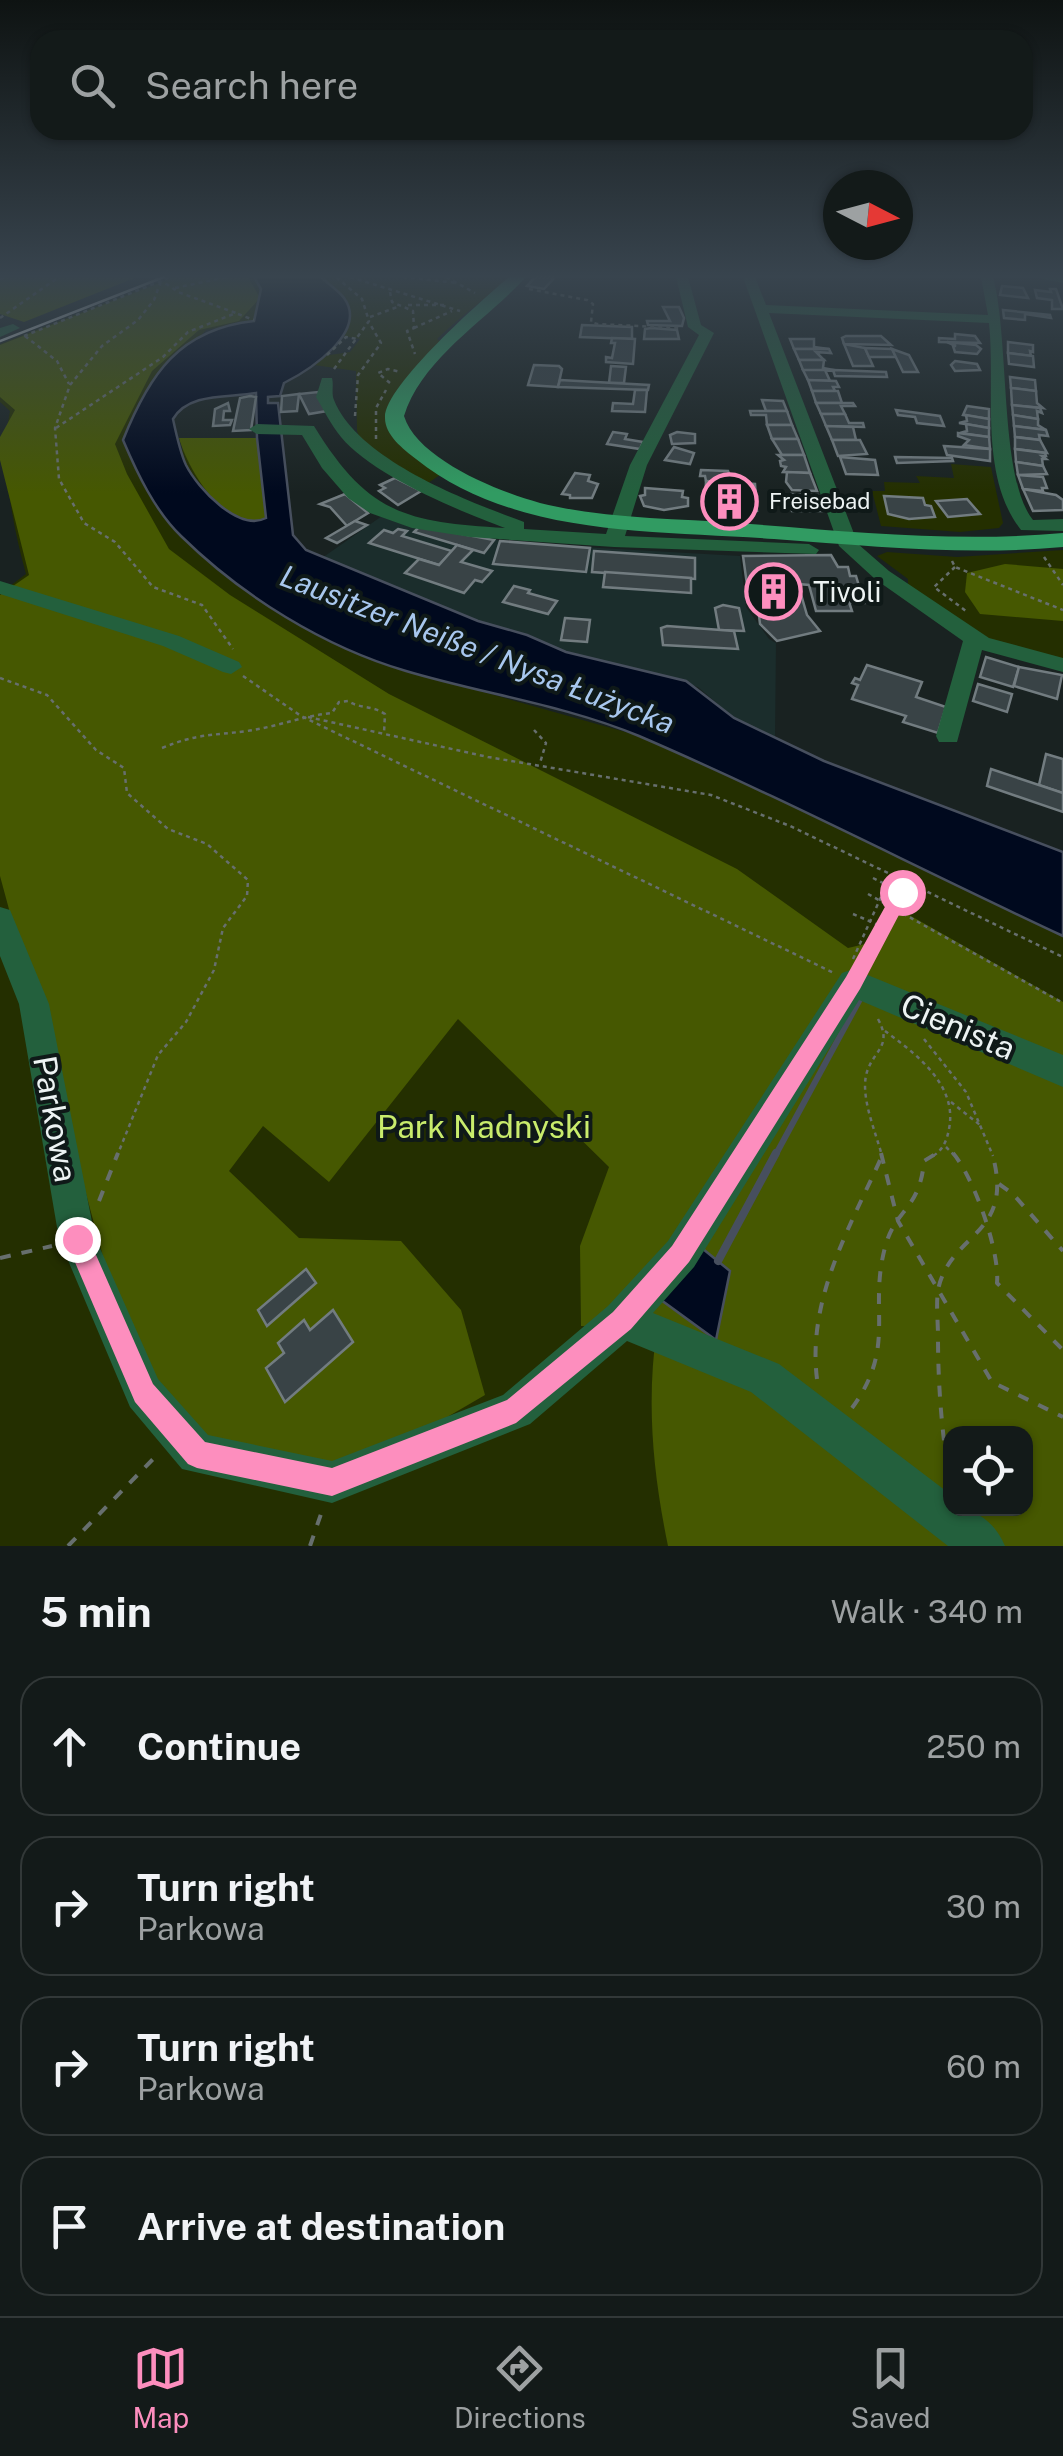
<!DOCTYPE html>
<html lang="en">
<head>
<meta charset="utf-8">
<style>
	body { margin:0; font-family:"Public Sans",sans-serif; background:#202726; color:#f1f3f6 }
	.controls { position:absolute; right:30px; bottom:30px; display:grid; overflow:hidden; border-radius:20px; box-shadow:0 2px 8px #0004 }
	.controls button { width:90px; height:90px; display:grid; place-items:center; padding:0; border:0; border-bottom:2px solid #323838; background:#131a19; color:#f1f3f6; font:50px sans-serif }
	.compass { position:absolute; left:823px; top:170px; width:90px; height:90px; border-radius:50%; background:#131a19; box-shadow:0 2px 8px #0004; rotate:96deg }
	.stop { position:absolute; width:30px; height:30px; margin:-22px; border:8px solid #fd8ebe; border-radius:50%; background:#fff }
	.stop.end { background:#fd8ebe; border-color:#fff; box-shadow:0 2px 10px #0008 }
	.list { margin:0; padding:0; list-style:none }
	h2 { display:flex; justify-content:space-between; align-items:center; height:130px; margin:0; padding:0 40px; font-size:42px }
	h2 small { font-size:32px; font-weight:400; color:#9da1a2 }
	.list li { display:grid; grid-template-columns:65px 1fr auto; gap:30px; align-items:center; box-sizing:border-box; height:140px; margin:0 20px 20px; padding:0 20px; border:2px solid #323838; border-radius:30px }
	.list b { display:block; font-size:38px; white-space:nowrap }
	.list p { margin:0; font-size:32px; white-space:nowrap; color:#9da1a2 }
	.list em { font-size:32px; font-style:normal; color:#9da1a2 }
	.icon { flex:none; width:55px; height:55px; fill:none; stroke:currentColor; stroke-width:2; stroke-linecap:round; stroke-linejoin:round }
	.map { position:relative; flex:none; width:1063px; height:1546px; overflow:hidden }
	.search { position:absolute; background:#131a19; box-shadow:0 2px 8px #0004; left:30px; right:30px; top:30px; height:110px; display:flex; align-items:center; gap:25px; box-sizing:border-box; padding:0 35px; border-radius:30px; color:#9da1a2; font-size:38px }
	.sheet { height:770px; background:#131a19 }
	nav { display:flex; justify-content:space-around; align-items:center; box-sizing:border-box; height:140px; border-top:2px solid #323838; background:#131a19; font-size:28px; color:#9da1a2 }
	nav a { display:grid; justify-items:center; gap:5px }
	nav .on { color:#fd8ebe }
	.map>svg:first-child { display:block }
	.built { fill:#1b2d2c }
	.green { fill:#242f00; fill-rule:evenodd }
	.forest { fill:#465801; fill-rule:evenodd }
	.water { fill:#00091e; stroke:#474f5e; stroke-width:2.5; fill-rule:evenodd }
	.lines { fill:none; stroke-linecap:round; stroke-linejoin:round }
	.stream-far1 { stroke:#474f5e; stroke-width:6 }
	.stream { stroke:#474f5e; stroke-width:8 }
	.building { fill:#394346; stroke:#727c80; stroke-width:2.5 }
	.path-far1 { stroke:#676f6e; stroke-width:2.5; stroke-dasharray:4 4; stroke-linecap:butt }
	.path { stroke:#676f6e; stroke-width:4; stroke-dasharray:11 11; stroke-linecap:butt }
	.minor { fill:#23603d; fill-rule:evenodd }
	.major { fill:#319b62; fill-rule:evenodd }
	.rail { stroke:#c6cccc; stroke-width:2.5 }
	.route { fill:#fd8ebe }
	.labels { text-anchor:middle; stroke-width:8; stroke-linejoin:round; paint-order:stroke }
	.far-poi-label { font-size:22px; fill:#edf3f3; stroke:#0f1918; text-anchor:start }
	.poi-label { font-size:28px; fill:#edf3f3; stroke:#0f1918; text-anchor:start }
	.water-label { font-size:30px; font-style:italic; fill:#a8c7ee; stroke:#0f1918 }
	.near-street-label { font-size:32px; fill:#edf3f3; stroke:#0f1918 }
	.near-park-label { font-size:32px; fill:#c9ec6c; stroke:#0f1918 }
</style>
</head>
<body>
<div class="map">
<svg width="1063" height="1546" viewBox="0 0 1063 1546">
	<rect width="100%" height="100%" fill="#192221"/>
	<!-- built -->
	<polygon class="built" points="382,516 512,543 740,556 746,607 769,639 776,643 775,738 734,718 698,687 567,652 530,636 478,621 322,558"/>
	<!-- green -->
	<g class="green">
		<path d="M171,277H254C263,293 260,304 254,321L206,330L137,404L401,669L636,735L832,823L1063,937V1546H0V588L6,589L26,574C12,523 0,461 10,411L0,402V344ZM950,1434H1026V1508H950Z"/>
		<path d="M321,277H512C486,298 462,315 437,339L444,344L390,409L443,473L425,485L361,442L357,431L356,371L314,365L323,356L350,352L360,339L344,336L346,301Z"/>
		<polygon points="951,464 991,467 1003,523 999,528 960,532 881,526 872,491 885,491 884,482 920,483 916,476 954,478"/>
		<polygon points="1063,550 1063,661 995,643 908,585 908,579 877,556 887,552 957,557"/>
	</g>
	<!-- forest -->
	<g class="forest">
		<polygon points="0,277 137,277 24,322 0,314"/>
		<path d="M175,277H248L260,298L239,321L199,330L152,371L115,444L127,474L169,549L230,595L389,694L737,869L848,948L886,939L895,907L1063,1002V1546H668C653,1473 646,1403 657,1328L581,1326L580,1246L609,1167L458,1019L329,1182L263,1126L229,1171L299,1238L401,1241L461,1310L485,1395L394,1448L262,1478L144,1408L0,876V595L29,575L0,460V437L15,410L0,397V345ZM950,1434H1026V1508H950Z"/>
		<path d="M179,438H257L266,518C227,537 187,468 179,438Z"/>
		<polygon points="1005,564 1063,569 1063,621 980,614 965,592 967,573"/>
	</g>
	<!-- water -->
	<g class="water">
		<path d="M254,277H321C328,284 338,290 344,298C369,332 308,371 284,383L280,396L268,397V403H278L293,535L306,550L478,621L527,635L566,652L686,681L734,718L824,761L1063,852V936C921,870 783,798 639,736C565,705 483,694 406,671C324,647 242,596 181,536C155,511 137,473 123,440C149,375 179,329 254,321L261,289ZM256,393L257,438L266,518C239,532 198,489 186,465C180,452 176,433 173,419C189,392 229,398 256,393Z"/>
		<polygon points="703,1249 730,1271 716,1340 657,1297"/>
	</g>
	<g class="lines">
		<!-- stream-far1 -->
		<polyline class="stream-far1" points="775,1156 859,1001"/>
		<!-- stream -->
		<polyline class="stream" points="718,1261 776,1153"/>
	</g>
	<!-- building -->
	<g class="building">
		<polygon points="535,277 555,277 544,289 527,286"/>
		<polygon points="1002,286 1023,288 1028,298 1000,295"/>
		<polygon points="1050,289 1056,289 1063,309 1052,309 1052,300 1037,298 1035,290 1051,292"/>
		<polygon points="663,307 679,307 684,318 682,326 648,325 647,321 670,321"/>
		<polygon points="1003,310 1050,315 1051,318 1025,314 1025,320 1004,318"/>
		<polygon points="582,325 632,327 632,339 580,337"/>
		<polygon points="651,328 677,330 679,339 644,339 645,329"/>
		<polygon points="955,334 975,336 980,343 939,342 939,338 955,339"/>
		<polygon points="846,336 881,336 891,345 844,344 842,338"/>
		<polygon points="612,338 635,339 633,364 606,362 606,357 612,358 615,343 611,343"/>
		<polygon points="790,339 814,339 814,347 829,349 794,349"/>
		<polygon points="947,342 976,345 981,349 977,354 955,352 953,346 956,346"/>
		<polygon points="1008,342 1033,345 1033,352 1030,351 1031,356 1008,353"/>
		<polygon points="844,344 865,348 873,366 853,366"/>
		<polygon points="865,348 892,349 896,357 869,357"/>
		<polygon points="794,349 829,349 831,353 816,352 824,360 799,360"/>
		<polygon points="892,349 909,355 918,372 903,372"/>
		<polygon points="1008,353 1033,356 1034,367 1009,364"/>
		<polygon points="799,360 824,360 823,368 839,371 803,370"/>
		<polygon points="955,361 977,364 980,370 955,371 951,365"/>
		<polygon points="534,365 559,366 562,369 558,387 528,385"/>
		<polygon points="611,366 626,367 624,383 609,383"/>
		<polygon points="803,370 825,370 830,381 808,380"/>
		<polygon points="833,370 886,372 887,377 835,376"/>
		<polygon points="1010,377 1035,380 1036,391 1011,388"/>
		<polygon points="560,380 649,385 648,390 558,387"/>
		<polygon points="808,380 836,381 839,387 833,387 835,391 812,391"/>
		<polygon points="1011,388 1036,391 1037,403 1043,408 1012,405"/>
		<polygon points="635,390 647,390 645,412 612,411 613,403 633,404"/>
		<polygon points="812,391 838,391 842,403 816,403"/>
		<polygon points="318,392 327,411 309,414 299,394"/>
		<polygon points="299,394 297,411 281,412 282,396"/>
		<polygon points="250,396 256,397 251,430 233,431 240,398"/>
		<polygon points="762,400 783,401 787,411 766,411"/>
		<polygon points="228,403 230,411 224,411 223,420 232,420 230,425 213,426 215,409"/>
		<polygon points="816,403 853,403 855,406 841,406 845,414 821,414"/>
		<polygon points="1012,405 1040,408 1042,413 1037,411 1038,419 1013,415"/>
		<polygon points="967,406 989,409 989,419 963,415"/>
		<polygon points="896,410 940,416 944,426 917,423 915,417 898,415"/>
		<polygon points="750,411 787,411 792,425 767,425 766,415 751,415"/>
		<polygon points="821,414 845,414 849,423 863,423 864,427 826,426"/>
		<polygon points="966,415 989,419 989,428 959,423 967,421"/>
		<polygon points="1013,415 1038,419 1038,425 1046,430 1014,426"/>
		<polygon points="966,424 989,428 989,437 960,433 967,431"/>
		<polygon points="767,425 792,425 798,439 772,439"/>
		<polygon points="826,426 853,427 856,440 832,440"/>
		<polygon points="1014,426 1046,430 1048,436 1039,435 1040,440 1015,437"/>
		<polygon points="613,432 627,434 625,439 643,442 640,449 607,444"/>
		<polygon points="677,432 695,434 695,443 672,444 670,435"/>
		<polygon points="958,433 989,437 990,449 964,445 969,440 958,436"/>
		<polygon points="1015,437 1040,440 1047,453 1015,449"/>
		<polygon points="772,439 798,439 804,455 782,455"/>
		<polygon points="832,440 860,440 867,454 838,456"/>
		<polygon points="944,446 990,449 990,461 947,455"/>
		<polygon points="674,447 694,453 690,464 665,460"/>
		<polygon points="1015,449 1045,453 1046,456 1042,456 1046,459 1042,459 1043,466 1016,462"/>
		<polygon points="778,455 804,455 810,473 783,472 786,467 781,466 780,461 784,460"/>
		<polygon points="840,457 875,460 878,475 846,474"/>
		<polygon points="895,457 952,458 953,461 897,463"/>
		<polygon points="1016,462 1043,466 1047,474 1018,475"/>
		<polygon points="701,470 728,471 730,476 725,475 725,482 706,481 705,476 700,476"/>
		<polygon points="787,472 810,473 817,491 792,490 786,482"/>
		<polygon points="575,473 590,475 588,481 598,484 592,498 570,498 570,495 562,494"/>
		<polygon points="1018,475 1043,477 1047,488 1042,488 1043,491 1023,489"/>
		<polygon points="395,478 421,491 398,505 379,491 385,488 380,485"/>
		<polygon points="706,481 755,484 757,511 731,515 724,508 705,505"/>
		<polygon points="645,488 683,491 682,497 688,498 688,506 664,510 644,506 640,496 645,495"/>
		<polygon points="1023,489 1056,495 1063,500 1063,510 1033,511"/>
		<polygon points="345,494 368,513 347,526 330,507 320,504"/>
		<polygon points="791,494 818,495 824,511 792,511 791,505 797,505 790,501"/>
		<polygon points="884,496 923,498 925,505 931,506 935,517 909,519 888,514"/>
		<polygon points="967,499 980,514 948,517 936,501"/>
		<polygon points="355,521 367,525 337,543 326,538"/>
		<polygon points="420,526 494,540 484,553 414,532"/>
		<polygon points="398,529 407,531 402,536 452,551 439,565 369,543 384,530 393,533"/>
		<polygon points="500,541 590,548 586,572 493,564"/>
		<polygon points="457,545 473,550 461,562 492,571 482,582 475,580 464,593 405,573 419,559 439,565"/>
		<polygon points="594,551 695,558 695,579 592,572"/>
		<polygon points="831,555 838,567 848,567 850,576 856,576 864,603 849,602 852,611 816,611 809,585 798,584 807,615 820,631 777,641 760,624 757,599 749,599 743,556"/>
		<polygon points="605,572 691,578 691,593 603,587"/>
		<polygon points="514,586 530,590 528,593 557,601 548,614 503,602"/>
		<polygon points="723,605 739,608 744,631 719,630 715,608"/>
		<polygon points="565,618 590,620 587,642 561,640"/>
		<polygon points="667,626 734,631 738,649 663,645 661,628"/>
		<polygon points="986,657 1019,667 1013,687 980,677"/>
		<polygon points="867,665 922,682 916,697 946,707 938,733 903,722 906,716 852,699 858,685 852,683 855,678 860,680"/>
		<polygon points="1019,667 1062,675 1057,699 1014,686"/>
		<polygon points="978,684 1012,694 1007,712 973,701"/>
		<polygon points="1046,754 1063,759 1063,793 1039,785"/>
		<polygon points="991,769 1063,793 1063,812 987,786"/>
		<polygon points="306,1269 316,1283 267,1326 258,1310"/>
		<polygon points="333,1310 353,1342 285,1402 266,1368 284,1353 278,1343 304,1320 310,1330"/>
	</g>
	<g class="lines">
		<!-- path-far1 -->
		<g class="path-far1">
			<polyline points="155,277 161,281 154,300 138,320 102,346 70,385 55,428 59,479 84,523 115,542 153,587 202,605 233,649"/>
			<polyline points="350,277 460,311"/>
			<polyline points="403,277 457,283"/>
			<polyline points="446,277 475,293"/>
			<polyline points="0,279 9,277"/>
			<polyline points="175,288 227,277"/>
			<polyline points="529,289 587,300 593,304 591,322 597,324 679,328"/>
			<polyline points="390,292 392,302 413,311 414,328 407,331 415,354"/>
			<polyline points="408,305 445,305"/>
			<polyline points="238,314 254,320"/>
			<polyline points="370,317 400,306"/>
			<polyline points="0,318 59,277"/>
			<polyline points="414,328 452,311"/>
			<polyline points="24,336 171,277"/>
			<polyline points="25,336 57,361 69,384"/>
			<polyline points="327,355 346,337 358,339"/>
			<polyline points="334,369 369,321 362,299 336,277"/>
			<polyline points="390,383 378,373 388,369 401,372"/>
			<polyline points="355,416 358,375 381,343 370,324"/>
			<polyline points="56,428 163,357 188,332 236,313 178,292 162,281"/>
			<polyline points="376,439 376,408 386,390"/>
			<polyline points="1044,557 1063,585"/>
			<polyline points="952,561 955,567 1063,610"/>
			<polyline points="955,567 934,587 966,611"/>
			<polyline points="243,676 301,716 834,973"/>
			<polyline points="0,678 47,695 96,750 124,768 127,793 168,829 207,844 248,880 247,896 223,928 214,970 186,1022 158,1055 117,1156"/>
			<polyline points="308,717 488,757 711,795 790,826 1063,957"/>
			<polyline points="534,730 546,743 540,763"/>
			<path d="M162,748C199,733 210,736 247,731C276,727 302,716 332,713L339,702L348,701C360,709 372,705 385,714L384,733"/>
			<polyline points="873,878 912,897"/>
			<polyline points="868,894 1063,1003"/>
			<polyline points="853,914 883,927"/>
			<polyline points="853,959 891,875"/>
			<polyline points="864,965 908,881"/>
			<path d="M878,1019C892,1045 876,1049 868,1069C858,1093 876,1132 882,1156"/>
			<path d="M885,1031C916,1054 958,1085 949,1129C947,1140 943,1150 933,1156"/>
			<polyline points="924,1039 966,1092 993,1156"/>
			<polyline points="951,1102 980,1125"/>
			<polyline points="946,1147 955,1156"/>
		</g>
		<!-- path -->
		<g class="path">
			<polyline points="881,1153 898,1221 992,1382 1063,1417"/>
			<path d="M953,1153C974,1178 1000,1251 997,1283L1063,1350"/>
			<polyline points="999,1184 1013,1194 1063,1251"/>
			<polyline points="99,1201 118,1153"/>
			<polyline points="0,1258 52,1246"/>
			<path d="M817,1379C807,1299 850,1227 882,1156"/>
			<path d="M852,1408C898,1345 867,1309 886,1244C896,1209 920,1209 924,1161L937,1153"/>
			<path d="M950,1484C942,1434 938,1387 938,1337C938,1322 936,1305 938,1290C950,1231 1016,1237 992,1153"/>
			<polyline points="68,1546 158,1454"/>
			<polyline points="310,1546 322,1511"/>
		</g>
		<!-- minor -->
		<g class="minor">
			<path d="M676,277H688L701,325L714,333L647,465L625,536L809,544L819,550L816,554L614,547L470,537L412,528L370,513L348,498L322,468L302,435L257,434L249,429L257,424L314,426C368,514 405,522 505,528C459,511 372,475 341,437C331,425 324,410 316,397L322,378H332C334,385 331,393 334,400C358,460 467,501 524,522V529L606,534L630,465L699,335L688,327Z"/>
			<path d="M743,277H755L766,305L988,315L981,277H993C1010,339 999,478 1033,520L1063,519V531L1021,530C978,475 996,389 989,323L769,313L858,544L889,571L989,638L1063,658V672L982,650L957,742H939L936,736L963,641L875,579L839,546Z"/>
			<polygon points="1033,277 1063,277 1063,283"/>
			<polygon points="13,324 20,328 0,337 0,328"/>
			<polygon points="0,581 179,636 239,662 242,667 231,674 223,672 163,646 0,594"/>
			<path d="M0,907L10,910L49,1004L95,1237L158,1379L208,1435L332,1461L503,1395L608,1306L668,1241L842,973L853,969L1063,1055V1087L859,1000L694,1267L653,1313L779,1364L950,1494V1508C976,1508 995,1522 1005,1546H948L751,1392L627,1341L530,1424L332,1503L182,1469L130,1407L59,1239L19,1004L0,956Z"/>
		</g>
		<!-- major -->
		<path class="major" d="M509,277H526C487,320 422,358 404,416C417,459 499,492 540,503C604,519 672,518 737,523C846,531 954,543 1063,533V547C966,556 871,546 774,539C655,530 515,538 416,459C403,449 385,435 385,418C383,387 484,298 509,277Z"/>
		<!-- rail -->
		<polyline class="rail" points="0,341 164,277"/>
	</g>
	<!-- sky -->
	<linearGradient id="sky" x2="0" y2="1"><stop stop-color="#0e1312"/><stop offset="0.56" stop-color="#38444e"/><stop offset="1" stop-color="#38444e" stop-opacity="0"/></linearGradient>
	<rect width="1063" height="493" fill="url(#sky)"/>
	<!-- route -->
	<polygon class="route" points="902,885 911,892 860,989 689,1262 631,1329 516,1423 332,1496 197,1468 188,1464 135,1402 65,1239 69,1230 77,1227 85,1230 153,1384 205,1442 332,1468 507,1400 613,1312 672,1246 846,977 896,887"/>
	<!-- icons -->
	<defs>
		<symbol id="building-ring" viewBox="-11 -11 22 22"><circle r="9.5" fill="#0f1918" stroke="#fd8ebe" stroke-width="1.5"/><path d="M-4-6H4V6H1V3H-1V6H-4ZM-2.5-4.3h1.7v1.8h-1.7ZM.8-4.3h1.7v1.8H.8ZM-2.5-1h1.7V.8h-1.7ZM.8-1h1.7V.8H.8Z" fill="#fd8ebe"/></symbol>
	</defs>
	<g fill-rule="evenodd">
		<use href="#building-ring" x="698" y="470" width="63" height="63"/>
		<use href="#building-ring" x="742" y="560" width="63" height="63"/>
	</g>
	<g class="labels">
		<!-- far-poi labels -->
		<g class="far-poi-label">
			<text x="769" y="509">Freisebad</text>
		</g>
		<!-- poi labels -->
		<g class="poi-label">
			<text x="813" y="602">Tivoli</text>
		</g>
		<!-- water labels -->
		<g class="water-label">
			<text transform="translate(477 650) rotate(21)" y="10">Lausitzer Neiße / Nysa Łużycka</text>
		</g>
		<!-- near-street labels -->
		<g class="near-street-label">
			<text transform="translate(958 1027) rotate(23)" y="11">Cienista</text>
			<text transform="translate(55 1119) rotate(80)" y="11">Parkowa</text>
		</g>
		<!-- near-park labels -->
		<g class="near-park-label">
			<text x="484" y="1138">Park Nadnyski</text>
		</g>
	</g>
</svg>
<div class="controls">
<button><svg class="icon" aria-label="locate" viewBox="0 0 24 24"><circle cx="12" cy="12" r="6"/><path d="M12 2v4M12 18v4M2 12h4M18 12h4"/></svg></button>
</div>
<svg class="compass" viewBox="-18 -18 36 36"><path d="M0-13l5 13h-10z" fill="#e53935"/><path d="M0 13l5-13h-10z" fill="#9da1a2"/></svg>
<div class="stop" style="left:902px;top:892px"></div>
<div class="stop end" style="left:77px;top:1239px"></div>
<div class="search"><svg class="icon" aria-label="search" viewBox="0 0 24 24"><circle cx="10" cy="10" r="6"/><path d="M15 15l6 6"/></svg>Search here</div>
</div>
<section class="sheet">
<h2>5 min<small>Walk · 340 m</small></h2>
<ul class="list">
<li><svg class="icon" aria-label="ahead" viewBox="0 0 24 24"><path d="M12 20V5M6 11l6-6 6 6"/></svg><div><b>Continue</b></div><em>250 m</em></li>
<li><svg class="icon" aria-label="right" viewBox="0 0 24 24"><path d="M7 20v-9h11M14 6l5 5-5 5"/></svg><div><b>Turn right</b><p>Parkowa</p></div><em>30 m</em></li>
<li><svg class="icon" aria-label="right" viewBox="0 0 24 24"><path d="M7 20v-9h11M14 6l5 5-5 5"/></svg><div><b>Turn right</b><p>Parkowa</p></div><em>60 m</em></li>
<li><svg class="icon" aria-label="arrive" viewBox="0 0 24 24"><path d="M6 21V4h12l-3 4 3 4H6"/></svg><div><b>Arrive at destination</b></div></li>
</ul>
</section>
<nav>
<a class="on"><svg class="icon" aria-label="map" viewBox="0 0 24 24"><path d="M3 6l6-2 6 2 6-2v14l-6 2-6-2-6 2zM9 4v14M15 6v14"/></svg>Map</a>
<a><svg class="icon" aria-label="directions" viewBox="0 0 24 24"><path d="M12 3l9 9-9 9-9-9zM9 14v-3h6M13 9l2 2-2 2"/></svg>Directions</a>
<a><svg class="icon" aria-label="saved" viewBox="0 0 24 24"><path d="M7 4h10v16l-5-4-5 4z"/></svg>Saved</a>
</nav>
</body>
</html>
